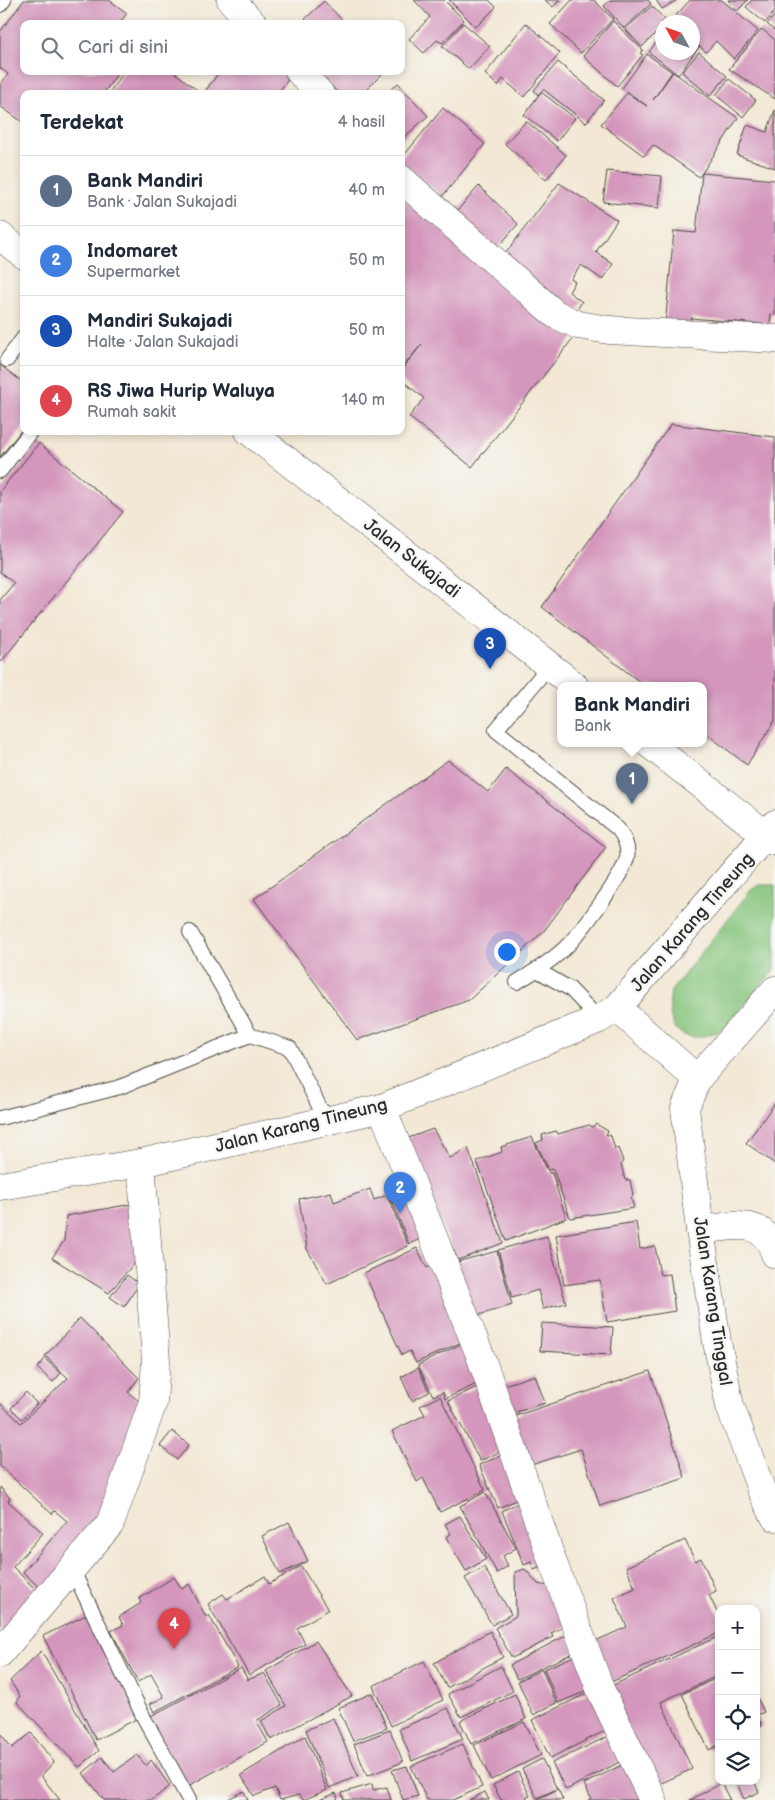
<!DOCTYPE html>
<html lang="id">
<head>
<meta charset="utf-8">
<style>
	body { margin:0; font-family:"Balsamiq Sans",sans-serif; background:#f2f2f3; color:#1f2937 }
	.controls { position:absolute; right:15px; bottom:15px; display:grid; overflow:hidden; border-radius:10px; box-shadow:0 2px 8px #0003 }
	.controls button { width:45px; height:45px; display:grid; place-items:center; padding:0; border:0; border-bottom:1px solid #e0e1e3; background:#fff; color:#1f2937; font:25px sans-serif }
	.compass { position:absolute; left:655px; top:15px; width:45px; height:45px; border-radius:50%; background:#fff; box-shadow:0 2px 8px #0003; rotate:310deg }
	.you { position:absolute; left:506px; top:951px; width:18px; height:18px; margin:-12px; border:4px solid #fff; border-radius:50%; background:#1a73e8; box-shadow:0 0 0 8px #1a73e833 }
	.badge { display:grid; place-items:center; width:32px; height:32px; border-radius:50%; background:#d1495b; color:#fff; font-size:16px; font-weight:700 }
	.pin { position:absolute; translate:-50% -41px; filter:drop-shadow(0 1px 2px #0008) }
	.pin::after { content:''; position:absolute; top:26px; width:18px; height:15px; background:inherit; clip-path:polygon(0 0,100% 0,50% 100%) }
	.popup { position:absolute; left:557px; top:682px; width:150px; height:65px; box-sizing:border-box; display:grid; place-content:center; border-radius:10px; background:#fff; filter:drop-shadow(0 1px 4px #0005); font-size:16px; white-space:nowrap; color:#747a83 }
	.popup b { font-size:19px; color:#1f2937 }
	.popup::after { content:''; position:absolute; left:50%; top:100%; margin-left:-10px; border:10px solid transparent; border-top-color:#fff }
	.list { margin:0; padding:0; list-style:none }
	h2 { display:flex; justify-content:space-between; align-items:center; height:65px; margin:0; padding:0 20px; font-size:21px }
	h2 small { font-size:16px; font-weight:400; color:#747a83 }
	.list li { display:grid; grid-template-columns:32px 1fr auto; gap:15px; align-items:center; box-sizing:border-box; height:70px; padding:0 20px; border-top:1px solid #e0e1e3 }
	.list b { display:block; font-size:19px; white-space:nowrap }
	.list p { margin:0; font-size:16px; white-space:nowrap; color:#747a83 }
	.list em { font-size:16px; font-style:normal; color:#747a83 }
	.icon { flex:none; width:28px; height:28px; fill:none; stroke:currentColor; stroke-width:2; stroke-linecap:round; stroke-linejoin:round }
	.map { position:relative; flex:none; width:775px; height:1800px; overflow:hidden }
	.search { position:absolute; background:#fff; box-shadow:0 2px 8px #0003; left:20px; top:20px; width:385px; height:55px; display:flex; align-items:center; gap:12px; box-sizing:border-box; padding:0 18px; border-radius:10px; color:#747a83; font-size:19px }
	.panel { position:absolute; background:#fff; box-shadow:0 2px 8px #0003; left:20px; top:90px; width:385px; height:345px; border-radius:10px }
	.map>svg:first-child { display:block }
	.green { fill:#85c47c; stroke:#587854 }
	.building { fill:#d496bc }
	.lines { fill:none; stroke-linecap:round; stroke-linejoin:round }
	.lane-casing { stroke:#494744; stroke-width:16 }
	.street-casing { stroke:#494744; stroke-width:29 }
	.secondary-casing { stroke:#494744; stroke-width:29 }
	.primary-casing { stroke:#494744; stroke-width:29 }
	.lane { stroke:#fff; stroke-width:14 }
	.street { stroke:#fff; stroke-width:28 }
	.secondary { stroke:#fff; stroke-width:28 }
	.primary { stroke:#fff; stroke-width:28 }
	.labels { text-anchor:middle; stroke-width:4.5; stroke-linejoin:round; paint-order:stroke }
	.street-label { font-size:18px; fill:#2b2b2b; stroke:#f6f6f2 }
</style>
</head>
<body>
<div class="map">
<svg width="775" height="1800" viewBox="0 0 775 1800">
	<rect width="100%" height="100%" fill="#f6f6f2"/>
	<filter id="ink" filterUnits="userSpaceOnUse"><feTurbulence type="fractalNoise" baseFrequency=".02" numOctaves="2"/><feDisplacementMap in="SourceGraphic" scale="10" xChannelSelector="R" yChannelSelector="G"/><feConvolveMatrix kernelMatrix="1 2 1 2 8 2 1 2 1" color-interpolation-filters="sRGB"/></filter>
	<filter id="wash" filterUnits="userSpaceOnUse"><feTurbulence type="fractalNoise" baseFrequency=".0096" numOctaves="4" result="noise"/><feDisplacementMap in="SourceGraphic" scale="20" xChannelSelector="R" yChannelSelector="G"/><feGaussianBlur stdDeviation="1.12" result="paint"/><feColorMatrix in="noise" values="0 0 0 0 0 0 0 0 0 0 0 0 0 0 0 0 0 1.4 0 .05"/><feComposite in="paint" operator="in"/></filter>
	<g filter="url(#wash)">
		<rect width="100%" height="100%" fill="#f3e8d5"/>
		<!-- green -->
		<path class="green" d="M758,885H775V969L723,1029C685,1048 664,1033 671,991L750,891Z"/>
		<g id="blocks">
			<!-- building -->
			<g class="building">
				<polygon points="24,0 109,0 127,13 119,24 24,24 24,71 119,71 103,94 24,94 24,123 0,106 0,85 8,74 0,68 0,32"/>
				<polygon points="414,0 444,0 464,20 442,43 437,40 424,53 409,39 430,17"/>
				<polygon points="449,0 489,0 496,7 476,27"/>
				<polygon points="545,0 560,0 553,7"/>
				<polygon points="572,0 594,0 613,19 581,53 550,24"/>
				<polygon points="611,0 648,0 651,4 624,28 604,6"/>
				<polygon points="656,0 677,0 662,9"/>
				<polygon points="690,0 722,0 758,31 734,59 716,41 706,52 692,40 692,22 674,22 671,21"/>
				<polygon points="728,0 748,0 737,11"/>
				<polygon points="752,0 775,0 775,11 765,23 746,7"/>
				<polygon points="324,1 346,24 300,24"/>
				<polygon points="652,6 667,22 662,22 662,27 642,47 625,29"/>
				<polygon points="775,15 775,31 767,24"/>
				<polygon points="613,21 643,50 640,53 643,55 617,86 583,56"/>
				<polygon points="463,23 490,46 469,69 442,46"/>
				<polygon points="526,23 560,53 524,97 503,79 498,86 485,74"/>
				<polygon points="762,29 775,40 775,99 729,69"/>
				<polygon points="662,34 662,52 692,52 692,42 699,47 678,75 649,52"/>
				<polygon points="699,52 727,76 710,96 682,72"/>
				<polygon points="647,54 672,72 653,100 673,72 738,118 702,173 775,180 775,315 771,314 770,325 691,318 690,328 665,326 674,231 696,233 702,173 699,177 653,145 644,156 601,124 627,93 647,106 622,88"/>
				<polygon points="558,62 604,100 586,123 543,89 538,95 534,90"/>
				<polygon points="125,71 173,71 202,94 108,94"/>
				<polygon points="220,71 291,71 293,73 277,94 203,94"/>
				<polygon points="318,71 385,71 362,94 339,94"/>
				<polygon points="729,79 756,100 743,117 716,95"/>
				<polygon points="398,83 428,116 401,140 401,94 386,94"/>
				<polygon points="541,92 575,118 557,141 524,115"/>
				<polygon points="443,108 485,144 442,197 401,161 401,159"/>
				<polygon points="775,110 775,168 737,155 747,125 767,132"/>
				<polygon points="526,121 566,155 546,180 505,144"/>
				<polygon points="607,171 662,176 659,208 603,202"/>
				<polygon points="559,183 617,220 596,252 613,264 603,280 581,265 571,279 575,282 569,292 582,302 574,314 502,258"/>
				<polygon points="479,186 518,224 494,252 455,213"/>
				<polygon points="401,198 574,337 472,467 409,417 424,398 401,380 401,371 422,344 401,369"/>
				<polygon points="0,365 24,383 24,427 0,457"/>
				<polygon points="671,424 775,437 775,720 747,765 703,731 703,685 644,685 542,607"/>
				<polygon points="39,443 123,512 0,663 0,600 14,583 0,572 0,491"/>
				<polygon points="448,760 488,792 506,769 606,847 544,931 469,1000 357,1040 254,899"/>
				<polygon points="775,1103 775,1164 746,1143"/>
				<polygon points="596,1124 608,1131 606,1135 611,1136 615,1149 618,1148 623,1161 621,1164 625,1180 630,1180 633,1195 631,1198 634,1208 570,1218 553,1169 549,1170 536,1143 543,1140 542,1135 556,1131 558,1134 589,1125 593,1127"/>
				<polygon points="433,1129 450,1158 468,1148 503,1243 458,1260 403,1140"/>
				<polygon points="532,1137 549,1173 552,1173 566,1218 506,1241 477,1161 502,1152 501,1147"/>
				<polygon points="404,1184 425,1237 409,1244 387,1190"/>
				<polygon points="370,1189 374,1200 387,1195 408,1246 327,1284 307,1249 299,1199 331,1192 334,1202"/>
				<polygon points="137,1203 141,1255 109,1293 52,1258 64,1241 66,1216"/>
				<polygon points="636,1222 640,1249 655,1246 660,1275 670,1274 675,1311 607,1322 600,1280 564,1285 556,1235"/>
				<polygon points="547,1236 566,1303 543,1309 538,1290 512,1298 498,1250"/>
				<polygon points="417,1248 427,1268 435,1264 470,1338 416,1363 410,1351 402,1355 364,1273"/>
				<polygon points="497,1251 512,1305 469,1318 453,1263"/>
				<polygon points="127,1275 139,1284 124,1307 110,1297"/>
				<polygon points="80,1318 139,1378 128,1392 146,1407 105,1522 44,1592 23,1572 67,1521 55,1511 52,1514 0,1466 0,1403 21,1423 68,1378 45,1356"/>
				<polygon points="542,1323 613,1327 611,1355 540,1351"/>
				<polygon points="465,1342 483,1381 445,1399 443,1392 433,1396 418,1365"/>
				<polygon points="45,1359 61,1373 53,1382 37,1368"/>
				<polygon points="418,1368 429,1392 412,1401 401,1377"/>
				<polygon points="650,1371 685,1478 600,1506 581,1449 528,1466 512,1417"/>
				<polygon points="535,1375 545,1403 507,1415 498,1387"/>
				<polygon points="487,1382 512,1446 480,1461 448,1401"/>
				<polygon points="26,1392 37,1404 22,1419 11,1408"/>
				<polygon points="440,1396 485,1490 440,1512 423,1478 417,1482 392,1431 425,1415 420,1406"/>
				<polygon points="172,1431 189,1445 177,1460 160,1446"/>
				<polygon points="511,1451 528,1495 498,1508 479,1465"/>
				<polygon points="0,1487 10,1498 8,1501 43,1533 13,1567 42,1596 0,1637"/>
				<polygon points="485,1492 516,1548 503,1556 508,1566 497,1573 460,1506"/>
				<polygon points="526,1499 552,1562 534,1570 531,1562 524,1565 502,1511"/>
				<polygon points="460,1516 486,1559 466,1571 446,1537 451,1534 445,1524"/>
				<polygon points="289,1522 308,1561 280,1574 262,1536"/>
				<polygon points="685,1540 695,1561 701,1558 716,1591 709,1595 719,1616 719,1633 609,1683 591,1643 627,1627 614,1598 635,1588 626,1567"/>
				<polygon points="301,1566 328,1610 297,1628 305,1644 249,1675 208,1604 223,1594 227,1599 265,1576 269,1584"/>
				<polygon points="484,1567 511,1614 492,1625 465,1578"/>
				<polygon points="525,1569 538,1584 557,1588 568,1625 551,1633 553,1637 512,1658 495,1628 516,1616 515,1572"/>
				<polygon points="174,1577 182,1589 189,1584 206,1617 209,1615 238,1667 154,1712 150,1704 164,1697 151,1674 138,1682 111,1631 123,1625 119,1617 141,1603 139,1599"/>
				<polygon points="86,1615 140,1717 96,1740 43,1636"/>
				<polygon points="490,1631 503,1657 447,1688 434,1663"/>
				<polygon points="567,1635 575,1652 517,1679 510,1665"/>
				<polygon points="717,1637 719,1675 661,1702 692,1769 653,1787 607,1688"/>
				<polygon points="316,1641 352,1696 271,1740 261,1721 286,1706 266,1671"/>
				<polygon points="41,1651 99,1751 79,1767 17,1702 20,1696 10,1681"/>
				<polygon points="581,1653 596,1687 558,1703 544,1669"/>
				<polygon points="424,1661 443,1700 391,1726 373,1686"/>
				<polygon points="501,1666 513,1691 461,1717 448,1694"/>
				<polygon points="241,1668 248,1680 264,1673 282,1705 256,1721 268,1742 188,1786 149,1717"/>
				<polygon points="542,1669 556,1703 533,1715 518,1681"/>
				<polygon points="719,1677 719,1750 717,1746 709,1750 682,1694"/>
				<polygon points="594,1690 615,1726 550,1758 532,1720"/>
				<polygon points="372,1693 387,1728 353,1741 338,1708"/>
				<polygon points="515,1694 526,1719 471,1744 460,1721"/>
				<polygon points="756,1695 764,1712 757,1715 762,1726 756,1729"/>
				<polygon points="448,1708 463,1739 412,1761 399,1729"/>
				<polygon points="333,1718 358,1776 329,1788 306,1730"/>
				<polygon points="524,1722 541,1755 491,1780 474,1745"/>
				<polygon points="390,1730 403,1762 367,1776 354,1744"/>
				<polygon points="0,1733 12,1748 31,1733 54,1762 41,1776 60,1800 0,1800"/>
				<polygon points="613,1734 625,1759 566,1790 552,1763"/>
				<polygon points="305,1736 327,1790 303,1800 299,1795 280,1800 275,1788 254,1796 241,1775"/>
				<polygon points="463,1744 482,1787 453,1800 427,1800 411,1766"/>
				<polygon points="137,1755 146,1766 151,1760 170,1786 152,1800 104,1800 83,1773 102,1757 114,1772"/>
				<polygon points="542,1759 557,1789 537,1798 522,1769"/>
				<polygon points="630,1761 649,1800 588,1800 591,1798 584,1784"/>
				<polygon points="407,1766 418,1796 403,1800 392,1770"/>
				<polygon points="518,1772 530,1796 522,1800 501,1800 493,1785"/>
				<polygon points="736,1781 754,1781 759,1792 744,1799"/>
				<polygon points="721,1783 730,1800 690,1800"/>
				<polygon points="372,1784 373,1790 387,1787 391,1800 344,1800 342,1793"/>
				<polygon points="558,1789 563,1800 536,1800"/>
				<polygon points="244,1791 248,1800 226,1800"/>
				<polygon points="485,1792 489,1800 469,1800"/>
				<polygon points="336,1793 338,1800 319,1800"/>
			</g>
		</g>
	</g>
	<g filter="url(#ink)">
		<use href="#blocks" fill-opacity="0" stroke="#494744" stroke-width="1"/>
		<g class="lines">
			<defs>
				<g id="lane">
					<polyline points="0,5 4,0"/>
					<polyline points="7,360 24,337"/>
					<polyline points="0,471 31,431"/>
					<polyline points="190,932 250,1035 290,1048 326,1120"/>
					<polyline points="537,970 570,989 599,1019"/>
					<path d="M517,982C534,972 552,961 567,946C581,932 622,877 627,858C629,848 624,837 618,829L496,730L549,666"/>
					<polyline points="0,1118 120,1087 250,1035"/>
					<polyline points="72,1569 144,1718 189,1800"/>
				</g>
				<g id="street">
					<polyline points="231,0 253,24"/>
					<polyline points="299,71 320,94"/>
					<polyline points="401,179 555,314 578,325 609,330 775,339"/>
					<polyline points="697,1079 685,1108 700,1230 717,1342 730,1406 761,1489 775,1517"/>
					<polyline points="382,1108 480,1355 553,1563 601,1691 653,1800"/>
					<path d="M700,1230C731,1227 765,1215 775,1254"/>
					<polyline points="0,1653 110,1524 153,1402 156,1361 141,1163"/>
				</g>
				<g id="secondary">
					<polyline points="617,1008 697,1079 775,990"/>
					<polyline points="0,1186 141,1163 382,1108 599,1019 617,1008 775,824"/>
				</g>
				<g id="primary">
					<polyline points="0,236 24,255"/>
					<polyline points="249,431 574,685"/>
					<polyline points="648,743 775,842"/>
				</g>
			</defs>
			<!-- lane casing -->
			<use href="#lane" class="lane-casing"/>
			<!-- street casing -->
			<use href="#street" class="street-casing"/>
			<!-- secondary casing -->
			<use href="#secondary" class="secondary-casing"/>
			<!-- primary casing -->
			<use href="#primary" class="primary-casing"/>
			<!-- lane -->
			<use href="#lane" class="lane"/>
			<!-- street -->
			<use href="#street" class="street"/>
			<!-- secondary -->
			<use href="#secondary" class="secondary"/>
			<!-- primary -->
			<use href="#primary" class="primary"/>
		</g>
	</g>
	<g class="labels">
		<!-- street labels -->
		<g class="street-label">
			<text transform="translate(412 558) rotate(38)" y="6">Jalan Sukajadi</text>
			<text transform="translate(692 922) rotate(-49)" y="6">Jalan Karang Tineung</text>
			<text transform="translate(301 1125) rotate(-14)" y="6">Jalan Karang Tineung</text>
			<text transform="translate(713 1301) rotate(81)" y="6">Jalan Karang Tinggal</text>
		</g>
	</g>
</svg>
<div class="controls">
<button>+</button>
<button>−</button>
<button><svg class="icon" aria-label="locate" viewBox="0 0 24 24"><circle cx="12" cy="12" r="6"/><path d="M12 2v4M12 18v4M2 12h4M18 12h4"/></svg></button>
<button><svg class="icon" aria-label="layers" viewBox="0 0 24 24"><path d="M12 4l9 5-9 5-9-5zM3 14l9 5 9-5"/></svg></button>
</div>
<svg class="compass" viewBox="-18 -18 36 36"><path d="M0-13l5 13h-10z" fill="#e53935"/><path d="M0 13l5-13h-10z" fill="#747a83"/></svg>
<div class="you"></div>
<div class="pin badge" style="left:632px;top:804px;background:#5c6f8a">1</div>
<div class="popup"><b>Bank Mandiri</b>Bank</div>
<div class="pin badge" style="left:400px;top:1213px;background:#3f7fe0">2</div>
<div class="pin badge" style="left:490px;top:669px;background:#1a4fb4">3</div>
<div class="pin badge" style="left:174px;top:1649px;background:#e0444e">4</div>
<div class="search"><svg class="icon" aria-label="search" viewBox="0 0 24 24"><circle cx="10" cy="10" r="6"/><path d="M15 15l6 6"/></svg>Cari di sini</div>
<section class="panel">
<h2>Terdekat<small>4 hasil</small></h2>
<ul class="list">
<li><span class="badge" style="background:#5c6f8a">1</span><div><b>Bank Mandiri</b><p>Bank · Jalan Sukajadi</p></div><em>40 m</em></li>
<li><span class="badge" style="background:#3f7fe0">2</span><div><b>Indomaret</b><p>Supermarket</p></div><em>50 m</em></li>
<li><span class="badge" style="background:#1a4fb4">3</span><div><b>Mandiri Sukajadi</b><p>Halte · Jalan Sukajadi</p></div><em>50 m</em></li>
<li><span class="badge" style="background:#e0444e">4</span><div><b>RS Jiwa Hurip Waluya</b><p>Rumah sakit</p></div><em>140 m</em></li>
</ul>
</section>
</div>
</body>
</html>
